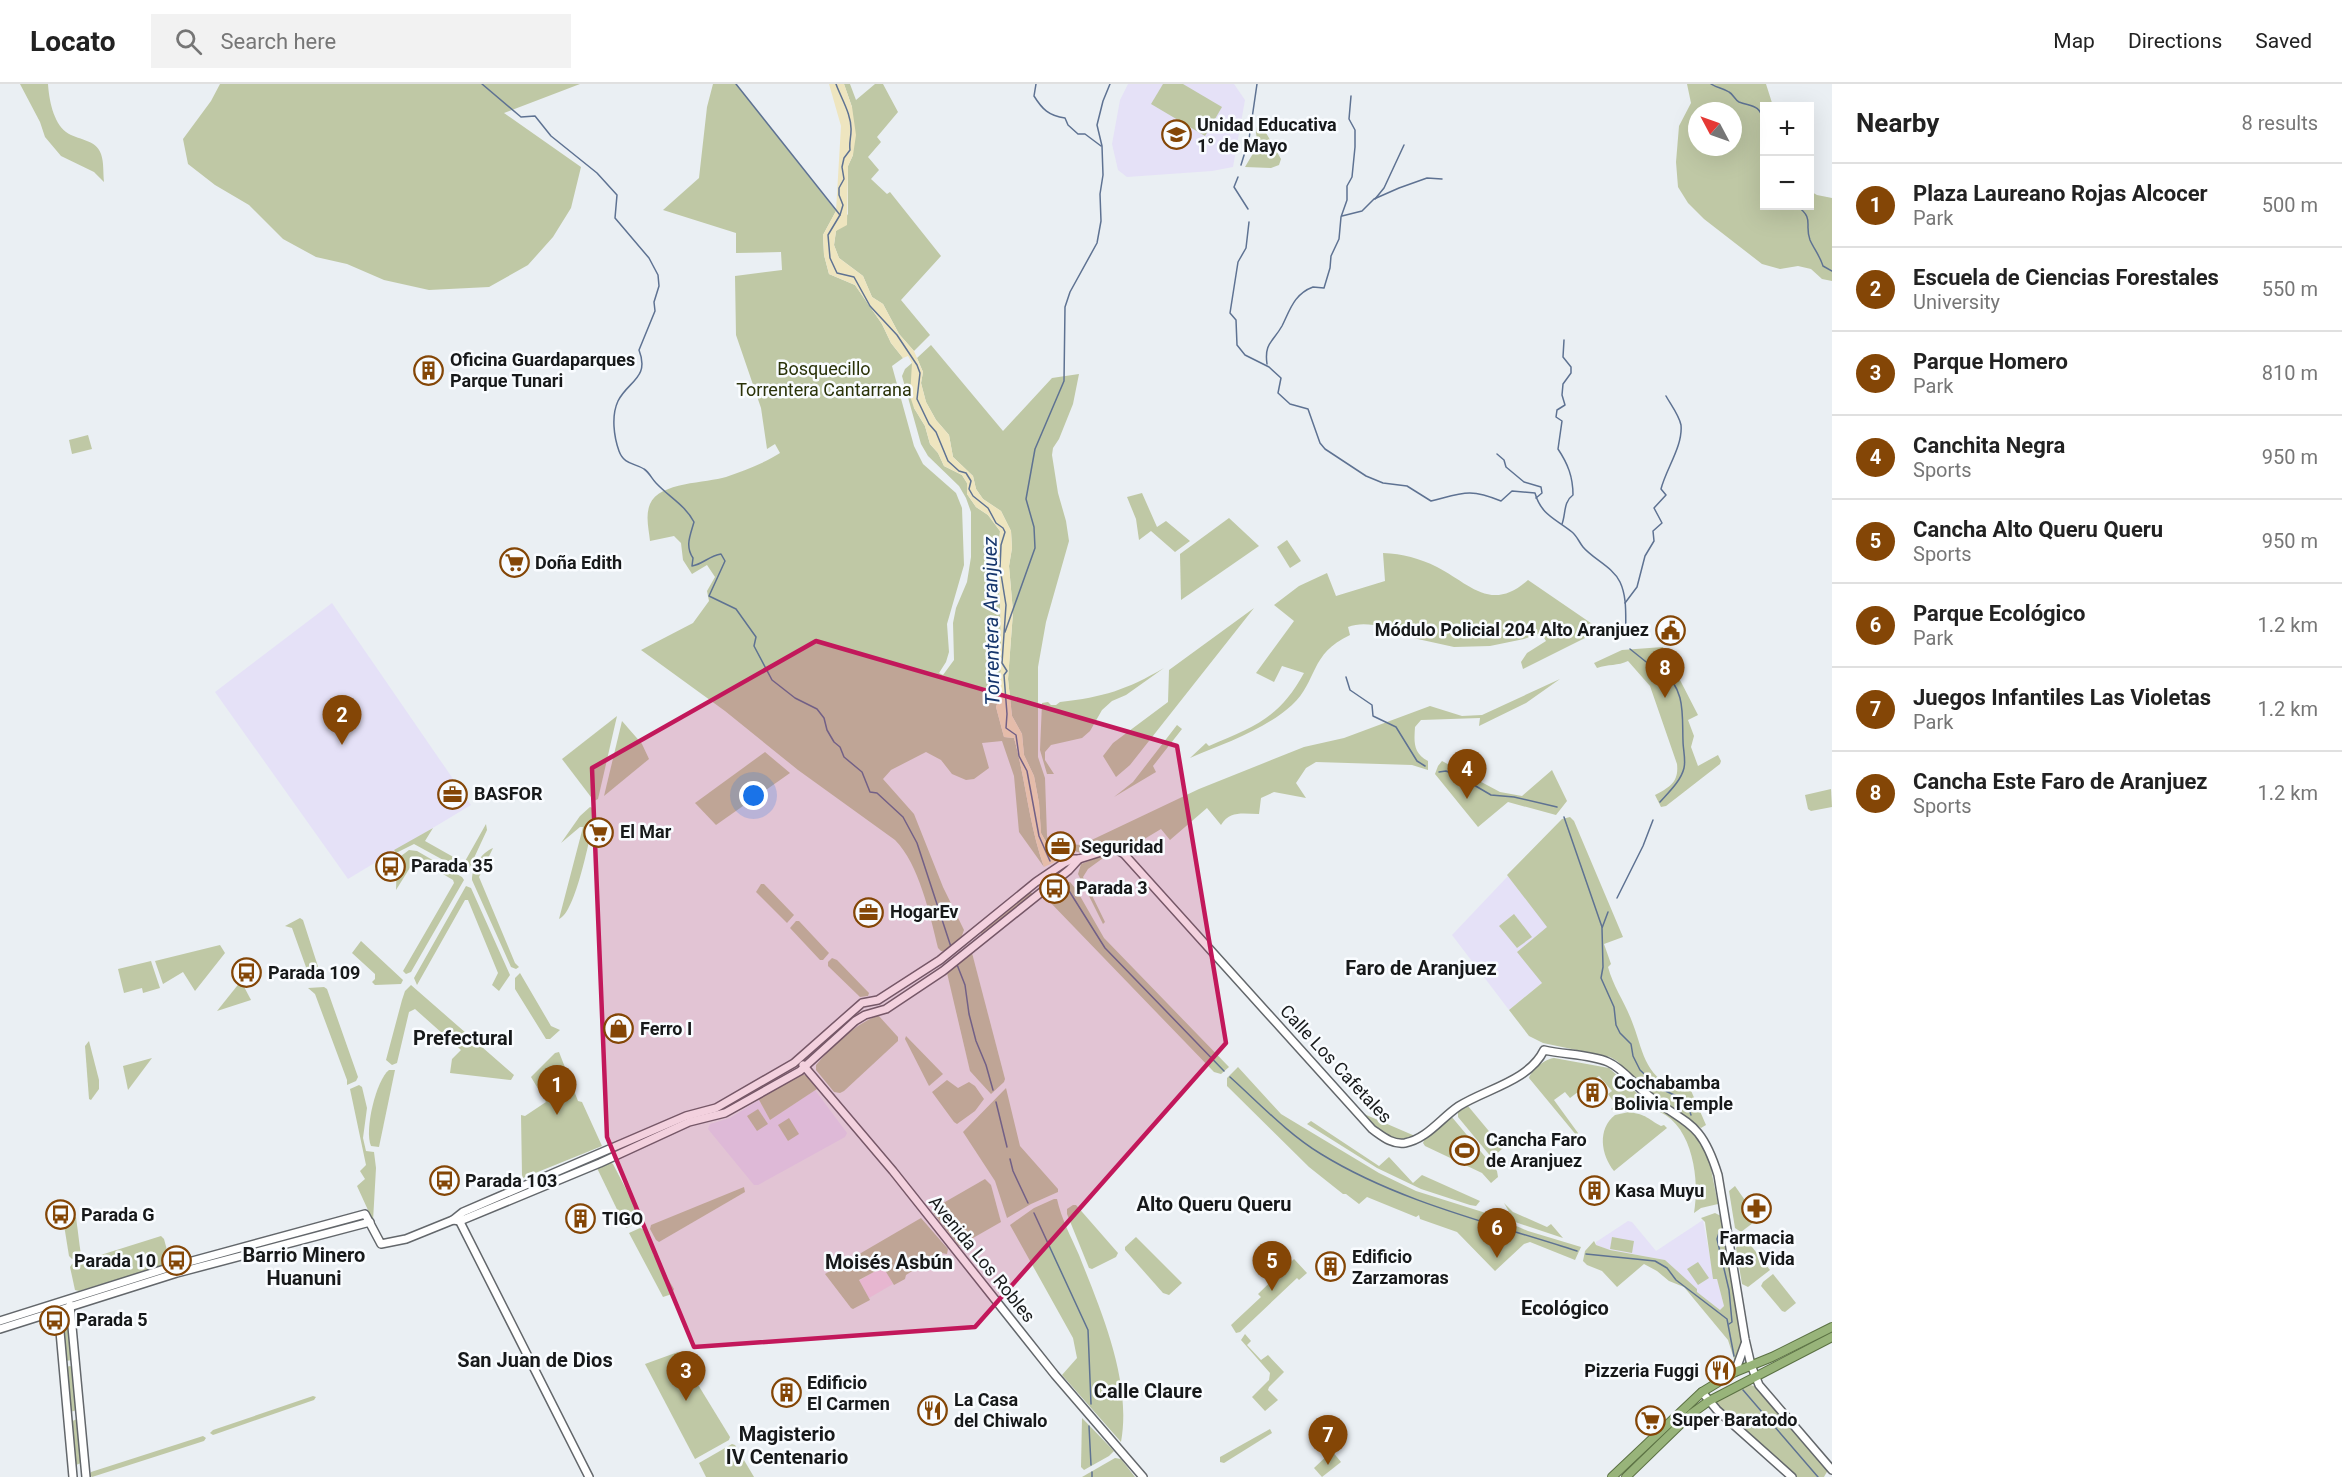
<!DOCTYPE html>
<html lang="en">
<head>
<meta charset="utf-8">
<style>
	body { margin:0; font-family:Roboto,sans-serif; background:#f2f2f2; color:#222 }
	.controls { position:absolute; right:18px; top:18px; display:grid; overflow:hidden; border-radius:0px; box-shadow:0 6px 24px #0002 }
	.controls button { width:54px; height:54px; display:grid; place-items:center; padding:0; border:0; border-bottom:2px solid #e0e0e0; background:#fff; color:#222; font:30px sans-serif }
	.compass { position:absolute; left:1688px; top:18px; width:54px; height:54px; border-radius:50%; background:#fff; box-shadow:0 6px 24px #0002; rotate:311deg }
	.you { position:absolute; left:754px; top:712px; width:21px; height:21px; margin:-15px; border:4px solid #fff; border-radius:50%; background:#1a73e8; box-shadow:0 0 0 9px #1a73e833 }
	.badge { display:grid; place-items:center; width:39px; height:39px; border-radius:50%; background:#844606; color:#fff; font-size:20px; font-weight:700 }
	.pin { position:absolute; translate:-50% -50px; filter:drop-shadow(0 2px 3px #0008) }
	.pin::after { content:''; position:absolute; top:32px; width:21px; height:18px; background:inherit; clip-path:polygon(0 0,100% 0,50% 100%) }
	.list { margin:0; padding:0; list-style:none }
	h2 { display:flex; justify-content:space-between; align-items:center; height:78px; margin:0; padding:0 24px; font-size:26px }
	h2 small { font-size:20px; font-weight:400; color:#767676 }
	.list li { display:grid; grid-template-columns:39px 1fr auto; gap:18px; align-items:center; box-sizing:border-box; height:84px; padding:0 24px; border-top:2px solid #e0e0e0 }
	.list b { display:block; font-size:22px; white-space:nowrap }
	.list p { margin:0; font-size:20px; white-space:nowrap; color:#767676 }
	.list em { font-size:20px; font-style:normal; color:#767676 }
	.icon { flex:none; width:33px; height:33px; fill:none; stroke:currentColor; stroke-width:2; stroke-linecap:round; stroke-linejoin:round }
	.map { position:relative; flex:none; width:1832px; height:1393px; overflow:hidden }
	header { display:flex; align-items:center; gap:36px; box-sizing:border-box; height:84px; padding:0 30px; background:#fff; border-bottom:2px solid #e0e0e0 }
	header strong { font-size:28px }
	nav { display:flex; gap:33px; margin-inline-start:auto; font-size:21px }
	.search { width:420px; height:54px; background:#f2f2f2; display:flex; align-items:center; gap:15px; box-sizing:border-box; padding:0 21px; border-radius:0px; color:#767676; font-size:22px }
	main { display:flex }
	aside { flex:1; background:#fff }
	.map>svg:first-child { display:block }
	.education { fill:#e5e1f7 }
	.medical { fill:#f0deee }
	.green { fill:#bfc8a5; fill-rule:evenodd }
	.sand { fill:#eee5bf }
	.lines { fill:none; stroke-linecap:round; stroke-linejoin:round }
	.stream { stroke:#5e7292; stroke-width:1.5 }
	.secondary-casing { stroke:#63676b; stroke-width:10 }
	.trunk-casing { stroke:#5b7143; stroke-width:10 }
	.secondary { stroke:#fff; stroke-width:7 }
	.trunk { stroke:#98b47a; stroke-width:8 }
	.marked { fill:#c2185b; fill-opacity:0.2; stroke:#c2185b; stroke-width:4.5; stroke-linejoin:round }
	.labels { text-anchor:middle; stroke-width:5; stroke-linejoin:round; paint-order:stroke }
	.poi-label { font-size:18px; font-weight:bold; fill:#17191a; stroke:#f9fcff; text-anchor:start }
	.park-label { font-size:18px; fill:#2a3208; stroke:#f9fcff }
	.street-label { font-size:18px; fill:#17191a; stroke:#f9fcff }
	.water-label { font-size:20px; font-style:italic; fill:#14346b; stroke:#f9fcff }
	.neighbourhood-label { font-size:20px; font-weight:bold; fill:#17191a; stroke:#f9fcff }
</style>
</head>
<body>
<header>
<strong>Locato</strong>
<div class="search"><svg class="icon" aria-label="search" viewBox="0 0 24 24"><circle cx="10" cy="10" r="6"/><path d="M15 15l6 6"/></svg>Search here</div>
<nav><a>Map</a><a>Directions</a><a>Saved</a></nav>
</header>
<main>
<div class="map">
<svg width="1832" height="1393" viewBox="0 0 1832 1393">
	<rect width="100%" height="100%" fill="#eaeff3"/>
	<!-- education -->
	<g class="education">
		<polygon points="1128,0 1234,0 1245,16 1233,83 1212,87 1127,93 1118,86 1112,60 1120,16"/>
		<polygon points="332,519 471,721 348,795 215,608"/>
		<polygon points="1508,792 1548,843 1542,899 1509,926 1452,851"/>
		<polygon points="815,1006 847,1049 845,1053 758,1101 754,1101 708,1045 710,1040 730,1034 759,1016 770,1036"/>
		<polygon points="1703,1136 1714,1195 1717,1194 1724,1222 1720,1226 1696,1208 1665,1176 1610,1166 1596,1161 1596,1158 1628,1137 1632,1138 1656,1167"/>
	</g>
	<!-- medical -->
	<polygon class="medical" points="883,1182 893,1200 869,1214 859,1197"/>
	<!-- green -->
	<g class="green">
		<path d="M20,0H48C49,15 53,38 66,48C77,56 96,55 101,70C104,78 103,89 104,98L94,88L61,72L45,53L40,38Z"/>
		<polygon points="220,0 580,0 504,29 581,83 571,124 553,153 528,181 489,203 429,206 384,196 347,180 316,173 283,155 249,121 215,101 188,80 183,55 211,17"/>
		<path d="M713,0H736L836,127L823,151L824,171L829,190L855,201L882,240L891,259L903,274L892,282L914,362L923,380L956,409L962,424L964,481L947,540L949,568L946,578L939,589L943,591L954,576L953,539L956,524L967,498L971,473V428L966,414L959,402L928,372L921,360L902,292L905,285L912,279L914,324L925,342L930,360L938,369L944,382L962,391L967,399V410L976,423L988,431L1000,447L996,495L1000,513L1001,559L997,578L1001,587L996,596L1001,610L996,623L1004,653L1014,654C1026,697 1029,741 1044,783L1019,748L1014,692L1002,657L982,659L989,684L974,695L966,696L952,690L941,676L926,668L891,686L883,695L914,730L943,803L964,846L960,857L946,868L941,867L938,864C930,831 919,780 895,756L798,686L725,627L641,566L693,539L709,517L707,507L715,493L707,481L692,490L683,476L681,459L674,452L650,457C649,446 645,432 650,420C659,398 707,399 726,393C743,387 765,379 780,369L775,360L767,365L761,324L736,251L735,192L782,186L781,168L736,169V149L663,126L699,94L707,23Z"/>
		<polygon points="844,0 850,0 856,16 875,0 883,0 898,28 877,53 881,58 868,73 879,86 871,95 887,110 890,108 941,172 901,216 930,251 914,267 899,250 883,220 872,213 863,192 839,174 834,161 836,147 848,130 848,82 853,71 852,23"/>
		<polygon points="1163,0 1183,0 1222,23 1205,52 1151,20"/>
		<path d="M1687,0H1766L1773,22H1764V122H1810V107L1817,111L1832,114V197L1822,195L1811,185L1798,182L1780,185L1762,180L1704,135L1688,119L1678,103L1676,78L1679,42L1691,19ZM1697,27H1733V63H1697Z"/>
		<polygon points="1258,35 1281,75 1279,81 1271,84 1245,83 1258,61 1256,49"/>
		<polygon points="931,261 1003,347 1052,294 1079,290 1073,320 1059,355 1053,364 1052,371 1058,409 1066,437 1069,457 1046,538 1038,583 1038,673 1045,694 1047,752 1052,765 1057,771 1060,771 1057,777 1041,749 1039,719 1034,692 1024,671 1022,650 1012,632 1008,595 1013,528 1009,482 1012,464 1011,447 1001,427 983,415 976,405 973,392 953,373 949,351 936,336 926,318 921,299 923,288 917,274"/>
		<polygon points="88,351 92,365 72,370 69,356"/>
		<polygon points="1142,409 1157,443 1166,437 1190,457 1175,468 1151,447 1139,456 1136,435 1127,413"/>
		<polygon points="1229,434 1259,462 1181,516 1180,470"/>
		<polygon points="1287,456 1301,477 1290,484 1277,463"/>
		<path d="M1383,469C1403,470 1419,474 1437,483C1470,500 1491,529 1528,496L1601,546L1523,585L1521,578L1527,569L1546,557L1543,552L1538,550L1524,555L1490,562L1454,563L1404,552V547C1386,544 1365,536 1348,543L1350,551C1309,570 1318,597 1292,621C1263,647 1225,659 1190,674L1206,659L1209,662C1254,642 1279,635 1304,589L1282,582L1274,598L1256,589L1294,537L1274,521L1299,502L1327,489L1336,512L1385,497Z"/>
		<polygon points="1254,524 1130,681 1116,693 1103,672 1113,659 1168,618 1169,586"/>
		<path d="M1663,563L1698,631L1688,636L1694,652L1691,663L1698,682L1718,671L1721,677L1720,680L1666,722L1661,723L1655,711C1670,703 1679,698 1677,680L1650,602L1628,577C1618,582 1608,580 1597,584L1594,579L1622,566Z"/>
		<path d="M1164,584L1126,611L1112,617L1102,626L1090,647L1082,654L1051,661L1045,668V676L1054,690H1047L1040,666L1042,619L1048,618L1051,621H1056L1060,618C1104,613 1126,606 1164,584Z"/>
		<path d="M1560,595L1526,619L1479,642L1480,634L1421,636L1415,643C1414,658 1413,669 1428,677V686L1412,681L1316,678L1306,684L1296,699L1306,714L1274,708L1261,714L1259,730C1244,730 1230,726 1221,741L1207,724L1170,756L1161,745L1126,766L1114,759C1096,762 1084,777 1067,762L1070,760L1081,761L1199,705L1304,663L1344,654L1430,622L1462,632L1482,631Z"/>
		<polygon points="617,632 598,715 594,717 562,675"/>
		<polygon points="622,637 642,660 649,675 604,712"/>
		<polygon points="1177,641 1182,645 1153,682 1156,688 1114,713 1133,698"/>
		<polygon points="765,668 790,689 716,741 695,719"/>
		<polygon points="1442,677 1500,708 1522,712 1552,686 1567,717 1556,731 1508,718 1478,743 1435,690 1438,682"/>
		<polygon points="1831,705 1832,723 1811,727 1808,725 1805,711"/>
		<path d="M590,723L595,725V731C590,751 576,829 559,835L583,743H580L561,759L580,732Z"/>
		<path d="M1570,733L1574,737L1623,853L1604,860L1611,880L1608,883C1613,902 1624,917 1631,935C1644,967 1642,990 1678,1006L1689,1002L1706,1041L1701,1044L1649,1007L1617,977L1610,973L1543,959L1529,952L1509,926L1542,899L1517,868L1547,843L1507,791L1562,735Z"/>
		<polygon points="486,740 487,746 467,789 414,760 396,769 394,766 433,744 425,757 464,779"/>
		<path d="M493,764L479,793L515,879L519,883L516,885L511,883L472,796C472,783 481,769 493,764Z"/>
		<polygon points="409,766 417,767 462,793 464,796 411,888 406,890 403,887 454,799 453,796 416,774 396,806 397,775"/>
		<polygon points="1110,769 1088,785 1083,793 1105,838 1103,840 1078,790 1081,780"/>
		<polygon points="1064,797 1070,798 1076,805 1104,854 1229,983 1221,990 1214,988 1047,815 1046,809 1060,798"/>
		<polygon points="761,800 764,800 794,831 787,839 756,808"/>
		<polygon points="466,802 471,804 510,891 499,907 492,901 498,889 468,816 465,816 417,901 414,894"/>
		<polygon points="1030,808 1032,809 1031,812 981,850 981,847"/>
		<polygon points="1514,830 1532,853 1517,864 1499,842"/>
		<polygon points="300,834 303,836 322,895 321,897 311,897 292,844 285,842"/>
		<polygon points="796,837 799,837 829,869 823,876 820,876 790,844"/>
		<polygon points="361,857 403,896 401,900 375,901 372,898 375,895 375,890 352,869"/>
		<polygon points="220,861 225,869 195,907 183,888 163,900 155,877"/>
		<polygon points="972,869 1005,995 1004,998 991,1010 970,987 947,889"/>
		<polygon points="832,874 837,876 869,909 868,912 860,913 828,882 828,878"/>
		<polygon points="151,877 160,904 143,909 142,904 124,909 118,885"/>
		<polygon points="520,889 551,942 560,946 550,955 546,955 515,905 515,894"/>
		<polygon points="241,897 251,916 217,927"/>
		<polygon points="411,901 514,991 511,996 450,989 452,975 461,966 415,925 409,928 397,979 392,981 386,976 402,916 405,907"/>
		<polygon points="324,903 327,905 358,993 356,997 347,1001 347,996 315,910 308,904"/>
		<path d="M878,931L898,953V957L844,1007L840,1009L834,1008L816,986V981C833,961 853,942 878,931Z"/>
		<polygon points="906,952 943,990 929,1002 905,955"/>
		<polygon points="89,957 99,996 99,1005 91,1016 89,1015 85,962"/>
		<polygon points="559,968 578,1017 582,1018 602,1062 523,1094 522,1091 521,1031 525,1032 546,1018 531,993 555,969"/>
		<polygon points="152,974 128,1006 123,982"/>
		<path d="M1554,974L1609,984L1650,1021L1647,1025L1622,1022L1612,1026L1611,1025L1624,1014L1621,1010L1613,1017L1608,1010L1612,1007L1599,992L1570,1014L1565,1008L1554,1016L1578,1049L1577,1052L1529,994C1532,985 1545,975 1554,974Z"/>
		<polygon points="1238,983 1281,1030 1379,1089 1416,1107 1489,1130 1528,1147 1581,1163 1575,1176 1530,1158 1524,1160 1495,1187 1457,1148 1420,1135 1419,1131 1416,1133 1367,1113 1359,1120 1346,1110 1343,1110 1309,1083 1227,1002 1227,994"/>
		<path d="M389,986H395L379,1063L371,1062C364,1047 376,996 389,986Z"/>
		<polygon points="802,990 807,992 817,1005 770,1036 758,1014"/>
		<polygon points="947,996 958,1004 969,998 975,1002 984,1015 975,1027 957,1040 954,1038 932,1008"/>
		<polygon points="359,1001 362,1003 367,1024 363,1054 366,1067 374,1068 376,1084 373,1137 357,1102 365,1095 360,1087 366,1081 350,1005"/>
		<polygon points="1006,1004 1020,1062 1058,1105 1058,1108 1031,1120 1007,1134 995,1097 963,1048"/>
		<polygon points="1468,1022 1503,1064 1492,1074 1458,1033 1458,1028"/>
		<path d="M1663,1024L1690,1044L1708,1070L1718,1120L1701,1124L1694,1129C1700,1097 1693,1043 1660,1028Z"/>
		<polygon points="758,1025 768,1040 757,1047 747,1032"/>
		<path d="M1629,1028C1648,1031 1646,1034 1661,1042L1664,1041L1667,1044L1614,1087C1601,1071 1597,1045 1615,1031Z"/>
		<path d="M1364,1030L1415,1052C1395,1061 1376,1047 1364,1030Z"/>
		<polygon points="1451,1032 1497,1087 1498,1093 1491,1099 1482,1089 1425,1062 1423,1059 1425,1054"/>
		<polygon points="789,1034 799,1050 788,1057 778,1041"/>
		<polygon points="1311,1037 1379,1082 1389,1073 1413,1099 1422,1091 1480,1117 1476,1122 1470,1121 1421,1105 1377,1084 1307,1040"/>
		<polygon points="610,1078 613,1080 641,1134 636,1140 626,1144 597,1084"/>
		<polygon points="985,1095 991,1101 1001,1138 959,1162 931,1126"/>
		<polygon points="1735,1102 1758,1135 1741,1148 1735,1144 1729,1107"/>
		<polygon points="744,1103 745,1108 659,1158 656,1156 650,1145 651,1141"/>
		<path d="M1054,1115H1057C1061,1134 1071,1153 1079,1171C1101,1227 1132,1297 1121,1358L1062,1291L1077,1274L1073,1254L1010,1141L1034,1124Z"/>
		<polygon points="1504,1119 1513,1128 1547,1143 1551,1140 1563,1154 1515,1138"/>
		<polygon points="1073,1121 1076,1121 1118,1169 1116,1173 1092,1185 1089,1184 1067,1130 1067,1125"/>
		<polygon points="1715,1129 1723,1133 1742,1260 1735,1278 1728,1256 1684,1203 1669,1197 1657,1187 1644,1180 1617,1203 1602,1187 1587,1181 1583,1177 1585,1167 1594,1157 1596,1161 1610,1166 1665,1176 1697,1205 1697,1208 1720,1226 1724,1222 1717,1195 1713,1195 1705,1138 1701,1134"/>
		<polygon points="76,1133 81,1172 72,1175 69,1172 64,1141"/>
		<polygon points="921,1134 948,1165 947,1170 941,1169 906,1191 905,1195 894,1201 883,1183 859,1196 870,1216 853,1225 851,1224 825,1190"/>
		<polygon points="640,1144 646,1146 653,1162 653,1170 674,1205 672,1210 663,1213 629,1149"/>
		<polygon points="161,1152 164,1155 170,1177 168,1180 79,1207 75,1206 70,1183 72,1180"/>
		<polygon points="1136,1153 1182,1199 1169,1211 1163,1209 1125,1166 1125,1163"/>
		<polygon points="1612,1153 1634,1157 1632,1169 1610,1165"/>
		<polygon points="1745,1154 1770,1186 1748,1203 1742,1200 1736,1164"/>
		<polygon points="1294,1175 1307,1189 1299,1196 1297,1194 1240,1248 1236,1249 1231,1241 1261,1213 1258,1210"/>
		<polygon points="1698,1178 1709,1194 1698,1201 1687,1185"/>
		<polygon points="1773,1190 1796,1219 1785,1228 1782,1227 1761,1202 1763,1198"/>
		<polygon points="63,1230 68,1231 72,1276 66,1277"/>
		<polygon points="1245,1250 1251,1257 1247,1261 1261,1276 1268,1271 1284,1288 1269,1303 1268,1306 1278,1316 1265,1327 1252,1313 1269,1296 1270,1289 1241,1256"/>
		<polygon points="678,1268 730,1353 729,1356 695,1375 645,1280"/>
		<polygon points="70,1282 72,1283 77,1326 70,1328 66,1283"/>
		<polygon points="1750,1301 1755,1302 1828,1386 1824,1393 1795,1393 1717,1321 1717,1317"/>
		<polygon points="313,1312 316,1313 314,1316 213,1351 210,1349 213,1346"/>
		<polygon points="1082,1334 1114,1367 1109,1372 1084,1386 1081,1383"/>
		<polygon points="77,1335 81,1379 76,1381 70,1338"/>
		<polygon points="1270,1345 1272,1349 1224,1379 1220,1378 1220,1373"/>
		<polygon points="203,1352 206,1354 204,1357 92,1393 89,1391 91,1388"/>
		<polygon points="732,1360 735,1361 754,1393 706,1393 699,1379"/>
		<polygon points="1332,1367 1341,1378 1322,1393 1314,1384"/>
		<polygon points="1115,1374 1121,1375 1135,1393 1082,1393"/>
	</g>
	<!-- sand -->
	<path class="sand" d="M829,0H844L852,23L856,51L853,71L848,82L847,141L836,147L834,161L839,174L863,192L872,213L883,220L899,250L914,267L923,288L921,299L926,318L936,336L949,351L953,373L973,392L976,405L983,415L1001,427L1011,447L1012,464L1009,482L1013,528L1008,595L1012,632L1022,650L1024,671L1034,692L1039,719L1041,749L1057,777L1044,783C1029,741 1026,697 1014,654L1004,653L996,623L1000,610L996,596L1001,587L997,578L1001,559L1000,513L996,495L1000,447L988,431L976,423L967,410V399L962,391L944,382L938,369L930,360L925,342L914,324L910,312L912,279L908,272L903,274L891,259L882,240L855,201L829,190L824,171L823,151L836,127L841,42Z"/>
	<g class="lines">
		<!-- stream -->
		<g class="stream">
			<path d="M482,0L521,33L535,32L551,52L597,89L617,111L615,134L649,174L658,191L659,202L654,218L655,227L639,266C650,294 628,297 618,317C611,332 614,353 619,367C624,381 635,379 644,385C649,388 652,395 656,399C669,413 685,421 694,438C690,452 685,462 693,474L692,482C703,480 709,472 721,470L725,477L709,512L736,525L756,553L754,562L772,596L795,614L817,625L824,634L827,646L834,658L840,663L844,673L862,688L870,708L877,709L903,733L917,759L951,863"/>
			<polyline points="736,0 840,131"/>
			<path d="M836,0C841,14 852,31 851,47C851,54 849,58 850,66L844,74L842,83L844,95L839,104V111L843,121L840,131L828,151L830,174L837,189L854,193L870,222L897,251L917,281L920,289L917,315L929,340L936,348L948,377L959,387L966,389L971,397L969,405L973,412L988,424L996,439L1003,444L1005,448L1001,461L1000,484L1006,521L1002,579L1007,587L1004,591L1007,630L1006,644L1016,651L1019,672L1027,687L1039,752L1050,777"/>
			<path d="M1036,0L1034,12C1042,25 1049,32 1065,34L1068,41L1078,50H1085L1101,62"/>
			<path d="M1711,0C1717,4 1723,4 1729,8C1733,10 1735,16 1739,18C1753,23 1759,20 1764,37"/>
			<polyline points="1241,81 1249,55 1257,0"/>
			<polyline points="1238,93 1234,103 1248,125"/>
			<polyline points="1375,115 1384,104 1404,61"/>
			<path d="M1797,122C1815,135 1804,140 1810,156C1814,165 1820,172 1823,182L1832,187"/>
			<polyline points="1342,132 1362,127 1374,115 1399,104 1427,94 1442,95"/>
			<path d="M1249,138L1246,164L1238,178L1230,229L1236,236L1237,261L1245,271L1269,283L1281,294L1278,309L1290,320L1308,325L1320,359L1325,365L1366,392L1383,399L1407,402L1431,417C1463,409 1469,404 1501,417L1512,407L1535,409C1541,431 1556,435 1572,448C1577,452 1579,458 1583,463C1593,475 1613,483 1620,498C1628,515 1625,535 1626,553"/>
			<path d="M1267,280C1264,259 1273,258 1282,242C1290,226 1294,210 1313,203L1324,204L1330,184L1331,172L1339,155L1341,133L1347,116V102L1352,93L1355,63V46L1349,35L1351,12"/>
			<polyline points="1497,370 1504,376 1506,383 1524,398 1541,403 1542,409 1536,414"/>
			<path d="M1562,440C1566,430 1563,418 1573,411C1573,393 1568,380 1558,365L1562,337L1556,333L1557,326L1565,321L1562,311L1563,300L1571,289V283L1563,273L1564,256"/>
			<path d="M1625,519L1637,503L1645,472L1654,457L1653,447L1662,439L1654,424L1666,411L1661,405C1666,385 1683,362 1681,341C1679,331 1671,321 1666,312"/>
			<polyline points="1005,548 1035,464 1034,443 1026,415 1035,365 1064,297 1065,223 1070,208 1097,159 1101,137 1100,110 1103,91 1102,62 1097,41 1103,17 1110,0"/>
			<polyline points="1630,565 1655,585"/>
			<polyline points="1346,593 1350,606 1372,621 1373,632 1396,643 1417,677 1425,682"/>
			<polyline points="1439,688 1446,687 1462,694 1491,711 1514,713 1557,723"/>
			<path d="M1660,718C1668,709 1681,697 1684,684C1686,676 1683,665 1683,657C1682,633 1686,603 1662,589"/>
			<polyline points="1564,733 1602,843"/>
			<polyline points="1066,802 1105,864 1224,987"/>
			<polyline points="1617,814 1643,762 1653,736"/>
			<polyline points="1608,828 1602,844 1603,883 1601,894 1614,923 1616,941 1620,949 1631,960 1633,972 1640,986 1659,1004 1683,1015 1687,1020 1691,1031"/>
			<polyline points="956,878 965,901 969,930 976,957 986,981 993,1006"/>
			<path d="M1230,993C1259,1019 1288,1050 1321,1070C1399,1118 1491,1139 1577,1167"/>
			<polyline points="996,1018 1007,1063"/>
			<polyline points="1010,1075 1013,1087 1028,1119"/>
			<polyline points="1034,1129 1088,1246 1091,1320"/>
			<polyline points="1720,1146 1717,1155 1729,1206 1732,1238 1729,1240"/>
			<polyline points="1586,1170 1655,1177 1667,1184 1676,1196 1727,1235 1734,1272"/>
			<polyline points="1743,1306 1818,1393"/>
			<polyline points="1089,1342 1091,1381"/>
			<polyline points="1092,1388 1092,1393"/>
		</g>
		<defs>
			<g id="secondary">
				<polyline points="803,981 893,1087 1055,1291 1143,1393"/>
				<polyline points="453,1136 460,1137 600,1079 689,1038 725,1029 800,987 855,937 865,931 886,925 943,887 1069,786 1079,775"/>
				<polyline points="459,1136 589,1393"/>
				<polyline points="70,1221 86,1393"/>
				<polyline points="58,1225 73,1393"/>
				<path d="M0,1237L174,1182L365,1130L381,1160L406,1155L453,1136L463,1128L686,1032L716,1024L794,979L862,919L878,916L940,876L1036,798L1064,779L1072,775H1079L1114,764L1124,770L1372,1045C1382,1052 1392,1061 1405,1059C1427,1055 1441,1034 1459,1022C1486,1005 1529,997 1544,966C1565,971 1589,970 1608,978C1622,984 1632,998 1644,1008C1684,1041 1700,1033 1718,1091L1745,1255L1751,1281L1759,1301L1832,1386"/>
				<polyline points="0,1245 177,1189 370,1138"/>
				<polyline points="1735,1288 1745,1260"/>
				<polyline points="1702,1308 1717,1326 1792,1393"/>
			</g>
			<g id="trunk">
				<polyline points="1612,1393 1702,1308 1735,1288 1772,1273 1832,1243"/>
				<polyline points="1626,1393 1691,1330 1709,1317 1832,1253"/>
			</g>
		</defs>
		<!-- secondary casing -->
		<use href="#secondary" class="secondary-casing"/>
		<!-- trunk casing -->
		<use href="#trunk" class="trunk-casing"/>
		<!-- secondary -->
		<use href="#secondary" class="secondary"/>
		<!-- trunk -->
		<use href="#trunk" class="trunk"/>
	</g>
	<!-- marked area -->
	<path class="marked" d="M816,557L1177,662L1226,959L975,1243L694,1263L607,1053L592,684Z"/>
	<!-- icons -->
	<defs>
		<symbol id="school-ring" viewBox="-11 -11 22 22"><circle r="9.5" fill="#f9fcff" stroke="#844606" stroke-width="1.5"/><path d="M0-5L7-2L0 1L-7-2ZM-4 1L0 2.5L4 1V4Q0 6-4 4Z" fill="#844606"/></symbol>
		<symbol id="building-ring" viewBox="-11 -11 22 22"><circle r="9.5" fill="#f9fcff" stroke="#844606" stroke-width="1.5"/><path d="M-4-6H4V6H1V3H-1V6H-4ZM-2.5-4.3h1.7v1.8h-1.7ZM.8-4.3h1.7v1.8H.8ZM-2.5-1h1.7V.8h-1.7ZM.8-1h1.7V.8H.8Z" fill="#844606"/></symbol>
		<symbol id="supermarket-ring" viewBox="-11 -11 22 22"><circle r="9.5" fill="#f9fcff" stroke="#844606" stroke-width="1.5"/><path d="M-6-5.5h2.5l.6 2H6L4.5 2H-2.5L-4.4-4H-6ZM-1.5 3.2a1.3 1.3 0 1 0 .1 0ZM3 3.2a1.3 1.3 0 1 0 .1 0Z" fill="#844606"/></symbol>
		<symbol id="civic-ring" viewBox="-11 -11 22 22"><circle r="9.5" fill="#f9fcff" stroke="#844606" stroke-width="1.5"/><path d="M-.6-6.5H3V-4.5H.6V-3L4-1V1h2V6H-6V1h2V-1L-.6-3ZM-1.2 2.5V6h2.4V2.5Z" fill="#844606"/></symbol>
		<symbol id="office-ring" viewBox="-11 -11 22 22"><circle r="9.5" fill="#f9fcff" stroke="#844606" stroke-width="1.5"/><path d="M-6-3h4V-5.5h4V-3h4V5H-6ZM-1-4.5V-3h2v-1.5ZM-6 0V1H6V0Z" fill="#844606"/></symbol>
		<symbol id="bus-ring" viewBox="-11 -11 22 22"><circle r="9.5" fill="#f9fcff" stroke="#844606" stroke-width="1.5"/><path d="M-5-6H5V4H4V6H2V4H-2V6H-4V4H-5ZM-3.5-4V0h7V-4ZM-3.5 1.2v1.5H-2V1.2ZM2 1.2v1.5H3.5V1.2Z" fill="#844606"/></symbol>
		<symbol id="shop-ring" viewBox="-11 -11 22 22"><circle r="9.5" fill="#f9fcff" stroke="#844606" stroke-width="1.5"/><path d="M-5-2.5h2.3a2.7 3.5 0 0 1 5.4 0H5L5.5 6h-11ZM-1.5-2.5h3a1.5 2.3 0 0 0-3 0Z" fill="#844606"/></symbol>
		<symbol id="stadium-ring" viewBox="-11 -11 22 22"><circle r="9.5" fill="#f9fcff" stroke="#844606" stroke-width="1.5"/><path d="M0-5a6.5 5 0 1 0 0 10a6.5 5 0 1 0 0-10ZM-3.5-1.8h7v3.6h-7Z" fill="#844606"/></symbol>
		<symbol id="pharmacy-ring" viewBox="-11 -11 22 22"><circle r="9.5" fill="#f9fcff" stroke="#844606" stroke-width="1.5"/><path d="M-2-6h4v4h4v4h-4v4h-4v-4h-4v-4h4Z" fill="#844606"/></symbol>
		<symbol id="restaurant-ring" viewBox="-11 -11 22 22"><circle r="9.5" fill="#f9fcff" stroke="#844606" stroke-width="1.5"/><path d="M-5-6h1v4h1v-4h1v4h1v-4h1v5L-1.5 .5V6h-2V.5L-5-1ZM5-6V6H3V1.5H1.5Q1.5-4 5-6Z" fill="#844606"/></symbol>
	</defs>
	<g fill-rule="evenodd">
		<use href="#school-ring" x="1160" y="34" width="33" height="33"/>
		<use href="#building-ring" x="412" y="270" width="33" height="33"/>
		<use href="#supermarket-ring" x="498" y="462" width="33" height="33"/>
		<use href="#civic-ring" x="1654" y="530" width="33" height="33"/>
		<use href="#office-ring" x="436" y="694" width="33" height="33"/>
		<use href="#supermarket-ring" x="582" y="732" width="33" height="33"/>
		<use href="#office-ring" x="1044" y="746" width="33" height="33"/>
		<use href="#bus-ring" x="374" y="766" width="33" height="33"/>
		<use href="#bus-ring" x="1038" y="788" width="33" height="33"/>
		<use href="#office-ring" x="852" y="812" width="33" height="33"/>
		<use href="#bus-ring" x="230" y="872" width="33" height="33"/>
		<use href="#shop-ring" x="602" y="928" width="33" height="33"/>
		<use href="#building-ring" x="1576" y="992" width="33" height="33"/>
		<use href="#stadium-ring" x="1448" y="1050" width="33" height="33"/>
		<use href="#bus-ring" x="428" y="1080" width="33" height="33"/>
		<use href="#building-ring" x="1578" y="1090" width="33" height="33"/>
		<use href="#pharmacy-ring" x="1740" y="1108" width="33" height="33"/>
		<use href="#bus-ring" x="44" y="1114" width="33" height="33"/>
		<use href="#building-ring" x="564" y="1118" width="33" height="33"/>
		<use href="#bus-ring" x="160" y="1160" width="33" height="33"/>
		<use href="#building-ring" x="1314" y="1166" width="33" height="33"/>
		<use href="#bus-ring" x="38" y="1220" width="33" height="33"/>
		<use href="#restaurant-ring" x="1704" y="1270" width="33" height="33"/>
		<use href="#building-ring" x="770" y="1292" width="33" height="33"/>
		<use href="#restaurant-ring" x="916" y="1310" width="33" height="33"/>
		<use href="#supermarket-ring" x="1634" y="1320" width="33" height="33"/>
	</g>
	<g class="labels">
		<!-- poi labels -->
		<g class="poi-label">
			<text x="1197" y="47">Unidad Educativa<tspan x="1197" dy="21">1° de Mayo</tspan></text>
			<text x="450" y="282">Oficina Guardaparques<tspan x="450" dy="21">Parque Tunari</tspan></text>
			<text x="535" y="485">Doña Edith</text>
			<text x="1649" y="552" text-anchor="end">Módulo Policial 204 Alto Aranjuez</text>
			<text x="474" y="716">BASFOR</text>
			<text x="620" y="754">El Mar</text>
			<text x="1081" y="769">Seguridad</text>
			<text x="411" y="788">Parada 35</text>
			<text x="1076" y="810">Parada 3</text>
			<text x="890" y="834">HogarEv</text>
			<text x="268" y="895">Parada 109</text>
			<text x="640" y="951">Ferro I</text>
			<text x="1614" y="1005">Cochabamba<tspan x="1614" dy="21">Bolivia Temple</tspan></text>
			<text x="1486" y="1062">Cancha Faro<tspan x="1486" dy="21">de Aranjuez</tspan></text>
			<text x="465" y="1103">Parada 103</text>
			<text x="1615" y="1113">Kasa Muyu</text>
			<text x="81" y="1137">Parada G</text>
			<text x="602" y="1141">TIGO</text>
			<text x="1757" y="1160" text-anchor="middle">Farmacia<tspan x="1757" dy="21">Mas Vida</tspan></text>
			<text x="1352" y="1179">Edificio<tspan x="1352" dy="21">Zarzamoras</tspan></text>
			<text x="156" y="1183" text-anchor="end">Parada 10</text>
			<text x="76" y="1242">Parada 5</text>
			<text x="1699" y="1293" text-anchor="end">Pizzeria Fuggi</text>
			<text x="807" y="1305">Edificio<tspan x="807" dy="21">El Carmen</tspan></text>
			<text x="954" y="1322">La Casa<tspan x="954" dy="21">del Chiwalo</tspan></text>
			<text x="1672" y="1342">Super Baratodo</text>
		</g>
		<!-- park labels -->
		<g class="park-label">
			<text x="824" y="291">Bosquecillo<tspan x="824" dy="21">Torrentera Cantarrana</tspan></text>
		</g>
		<!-- street labels -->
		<g class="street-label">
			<text transform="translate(1336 980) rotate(47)" y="6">Calle Los Cafetales</text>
			<text transform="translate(982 1175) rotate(51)" y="6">Avenida Los Robles</text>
		</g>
		<!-- water labels -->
		<g class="water-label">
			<text transform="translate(991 537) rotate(-91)" y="7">Torrentera Aranjuez</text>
		</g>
		<!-- neighbourhood labels -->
		<g class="neighbourhood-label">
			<text x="1421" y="891">Faro de Aranjuez</text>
			<text x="463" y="961">Prefectural</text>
			<text x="1214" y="1127">Alto Queru Queru</text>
			<text x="304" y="1178">Barrio Minero<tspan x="304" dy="23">Huanuni</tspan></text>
			<text x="889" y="1185">Moisés Asbún</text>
			<text x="1565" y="1231">Ecológico</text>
			<text x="535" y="1283">San Juan de Dios</text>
			<text x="1148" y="1314">Calle Claure</text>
			<text x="787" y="1357">Magisterio<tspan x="787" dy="23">IV Centenario</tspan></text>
		</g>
	</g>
</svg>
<div class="controls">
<button>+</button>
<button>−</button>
</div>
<svg class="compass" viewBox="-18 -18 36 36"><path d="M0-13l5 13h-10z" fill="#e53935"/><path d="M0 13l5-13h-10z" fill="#767676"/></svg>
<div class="you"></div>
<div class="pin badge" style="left:557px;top:1031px">1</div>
<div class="pin badge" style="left:342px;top:661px">2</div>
<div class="pin badge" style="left:686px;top:1317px">3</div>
<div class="pin badge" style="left:1467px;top:715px">4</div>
<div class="pin badge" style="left:1272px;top:1207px">5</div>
<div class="pin badge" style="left:1497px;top:1174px">6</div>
<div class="pin badge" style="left:1328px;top:1381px">7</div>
<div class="pin badge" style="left:1665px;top:614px">8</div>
</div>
<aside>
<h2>Nearby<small>8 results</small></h2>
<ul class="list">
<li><span class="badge">1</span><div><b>Plaza Laureano Rojas Alcocer</b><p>Park</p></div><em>500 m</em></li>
<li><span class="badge">2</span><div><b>Escuela de Ciencias Forestales</b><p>University</p></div><em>550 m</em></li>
<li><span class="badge">3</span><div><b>Parque Homero</b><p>Park</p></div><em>810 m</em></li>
<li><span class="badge">4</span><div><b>Canchita Negra</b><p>Sports</p></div><em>950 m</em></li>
<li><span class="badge">5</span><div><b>Cancha Alto Queru Queru</b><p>Sports</p></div><em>950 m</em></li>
<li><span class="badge">6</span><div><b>Parque Ecológico</b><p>Park</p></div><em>1.2 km</em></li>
<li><span class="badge">7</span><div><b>Juegos Infantiles Las Violetas</b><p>Park</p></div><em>1.2 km</em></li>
<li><span class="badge">8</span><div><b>Cancha Este Faro de Aranjuez</b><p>Sports</p></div><em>1.2 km</em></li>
</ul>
</aside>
</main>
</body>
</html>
